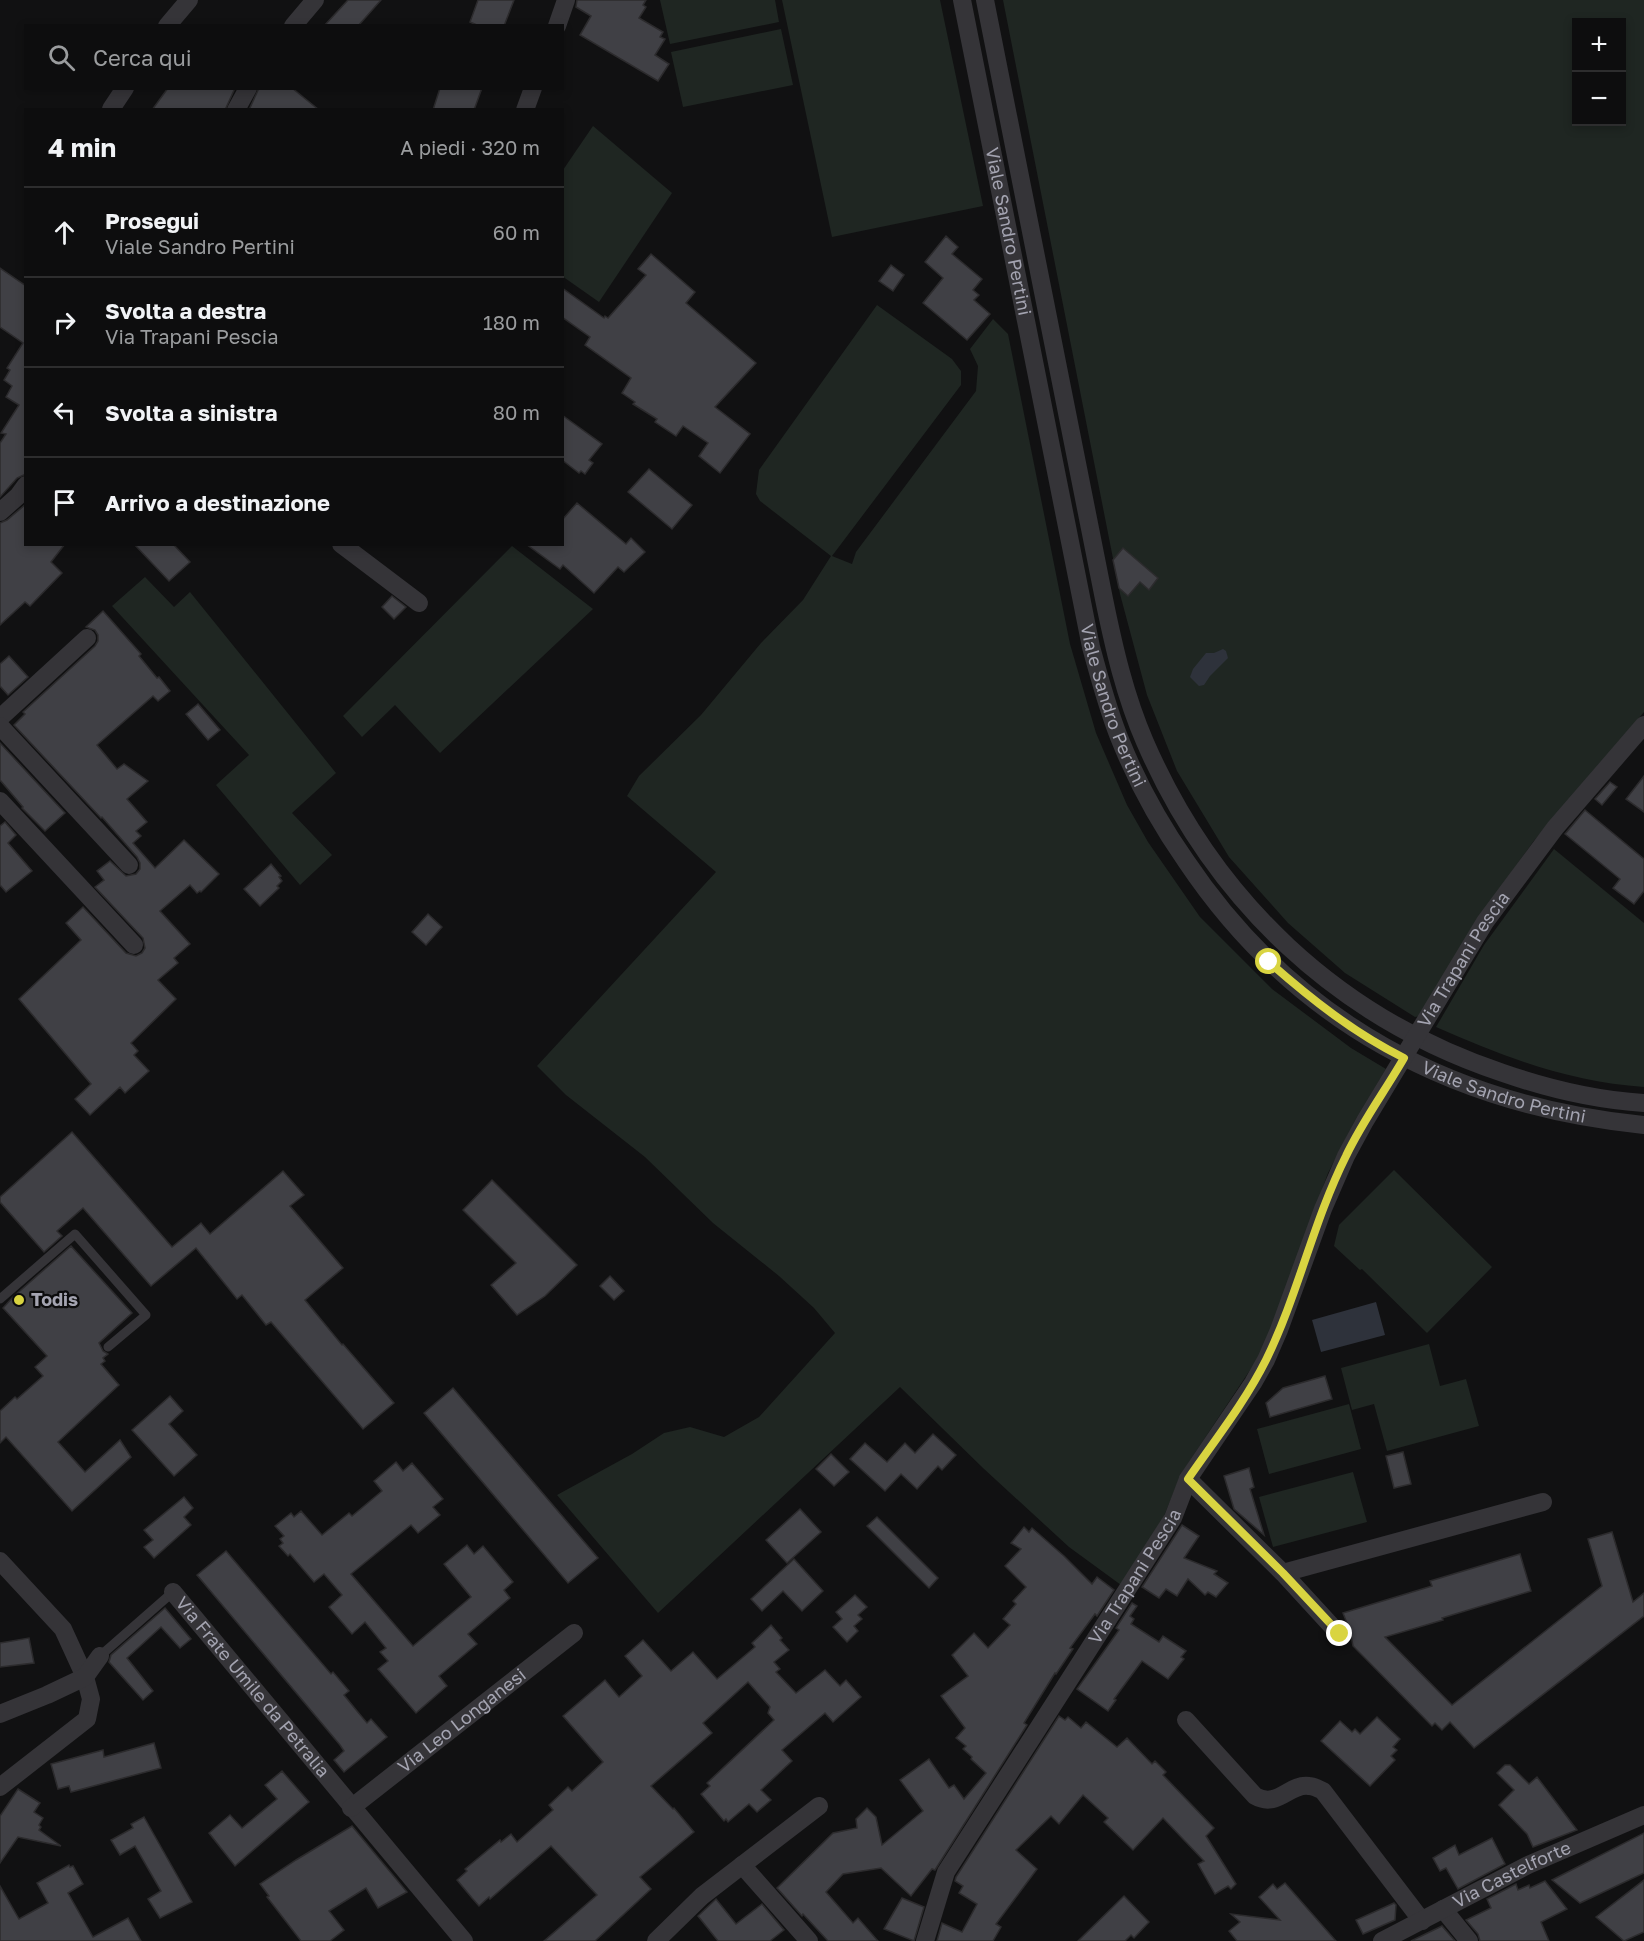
<!DOCTYPE html>
<html lang="it">
<head>
<meta charset="utf-8">
<style>
	body { margin:0; font-family:"Golos Text",sans-serif; background:#1b1b1c; color:#f1f3f6 }
	.controls { position:absolute; right:18px; top:18px; display:grid; overflow:hidden; border-radius:0px; box-shadow:0 3px 9px #0003 }
	.controls button { width:54px; height:54px; display:grid; place-items:center; padding:0; border:0; border-bottom:2px solid #2d2d2e; background:#0d0d0e; color:#f1f3f6; font:30px sans-serif }
	.stop { position:absolute; width:18px; height:18px; margin:-14px; border:4px solid #d9d441; border-radius:50%; background:#fff }
	.stop.end { background:#d9d441; border-color:#fff; box-shadow:0 2px 6px #0008 }
	.list { margin:0; padding:0; list-style:none }
	h2 { display:flex; justify-content:space-between; align-items:center; height:78px; margin:0; padding:0 24px; font-size:26px }
	h2 small { font-size:20px; font-weight:400; color:#9a9c9e }
	.list li { display:grid; grid-template-columns:39px 1fr auto; gap:18px; align-items:center; box-sizing:border-box; height:90px; padding:0 24px; border-top:2px solid #2d2d2e }
	.list b { display:block; font-size:22px; white-space:nowrap }
	.list p { margin:0; font-size:20px; white-space:nowrap; color:#9a9c9e }
	.list em { font-size:20px; font-style:normal; color:#9a9c9e }
	.icon { flex:none; width:33px; height:33px; fill:none; stroke:currentColor; stroke-width:2; stroke-linecap:round; stroke-linejoin:round }
	.map { position:relative; flex:none; width:1644px; height:1941px; overflow:hidden }
	.search { position:absolute; background:#0d0d0e; box-shadow:0 3px 9px #0003; left:24px; top:24px; width:540px; height:66px; display:flex; align-items:center; gap:15px; box-sizing:border-box; padding:0 21px; border-radius:0px; color:#9a9c9e; font-size:22px }
	.panel { position:absolute; background:#0d0d0e; box-shadow:0 3px 9px #0003; left:24px; top:108px; width:540px; height:438px; border-radius:0px }
	.map>svg:first-child { display:block }
	.green { fill:#1f2622; fill-rule:evenodd }
	.water { fill:#2e323b }
	.building { fill:#404045; stroke:#2c2b2d; stroke-width:1.5 }
	.lines { fill:none; stroke-linecap:round; stroke-linejoin:round }
	.service { stroke:#353438; stroke-width:9 }
	.minor { stroke:#353438; stroke-width:18 }
	.route { stroke:#d9d441; stroke-width:8 }
	.poi-dot { fill:#d9d441; stroke:#0c0c0d; stroke-width:2 }
	.labels { text-anchor:middle; stroke-width:4.5; stroke-linejoin:round; paint-order:stroke }
	.street-label { font-size:18px; fill:#a4a4b1; stroke:#0c0c0d }
	.poi-label { font-size:18px; font-weight:bold; fill:#a4a4b1; stroke:#0c0c0d; text-anchor:start }
</style>
</head>
<body>
<div class="map">
<svg width="1644" height="1941" viewBox="0 0 1644 1941">
	<rect width="100%" height="100%" fill="#111112"/>
	<!-- green -->
	<g class="green">
		<polygon points="660,0 775,0 779,22 670,44"/>
		<polygon points="782,0 940,0 983,206 832,237"/>
		<path d="M1003,0H1644V712L1533,842L1479,918L1420,1016L1415,1017L1345,973L1288,923L1229,857L1177,771L1147,695L1120,594ZM1576,22H1622V122H1576Z"/>
		<polygon points="781,29 793,85 683,107 671,52"/>
		<polygon points="593,126 672,193 599,302 562,276 563,170"/>
		<polygon points="877,305 952,359 961,371 961,385 832,556 852,564 856,552 976,391 978,366 970,349 993,319 1008,334 1070,644 1096,733 1127,805 1148,842 1200,917 1272,989 1351,1048 1386,1069 1357,1117 1328,1173 1273,1325 1256,1361 1181,1474 1164,1516 1121,1585 1069,1547 983,1468 900,1387 658,1613 557,1495 632,1454 664,1433 690,1427 724,1437 759,1417 835,1333 814,1308 779,1276 713,1223 645,1157 566,1095 537,1066 716,872 627,796 639,776 701,715 761,643 803,600 831,556 760,501 756,494 759,470"/>
		<polygon points="512,546 593,609 440,753 395,705 362,737 343,716"/>
		<polygon points="145,577 174,607 190,592 336,773 292,813 332,855 300,885 216,785 249,755 112,606"/>
		<path d="M1554,849L1644,923V1087C1569,1082 1504,1057 1436,1027L1484,945Z"/>
		<polygon points="1394,1170 1492,1267 1427,1333 1362,1269 1360,1270 1334,1246 1339,1225"/>
		<polygon points="1429,1344 1440,1386 1466,1379 1479,1426 1387,1451 1374,1404 1352,1410 1341,1368"/>
		<polygon points="1349,1404 1361,1449 1269,1474 1257,1429"/>
		<polygon points="1353,1472 1367,1522 1273,1547 1259,1497"/>
	</g>
	<!-- water -->
	<g class="water">
		<polygon points="1223,649 1226,651 1228,658 1210,676 1204,685 1199,686 1190,677 1193,669 1206,653 1214,653"/>
		<polygon points="1376,1302 1385,1335 1321,1352 1312,1320"/>
	</g>
	<!-- building -->
	<g class="building">
		<polygon points="348,0 381,0 358,26 324,26"/>
		<polygon points="478,0 514,0 504,26 479,26 470,22"/>
		<polygon points="577,0 646,0 643,5 646,7 639,18 663,32 660,37 665,39 655,55 669,64 658,81 580,35 591,16 576,7"/>
		<polygon points="168,88 235,88 225,110 152,110"/>
		<polygon points="259,88 292,88 319,110 249,110"/>
		<polygon points="440,88 482,88 474,110 433,110"/>
		<polygon points="946,236 958,247 952,254 982,279 973,290 979,295 974,300 990,314 967,340 923,303 943,278 925,262"/>
		<polygon points="651,254 695,292 686,303 756,363 715,407 750,434 720,473 699,456 708,443 683,426 676,436 655,422 657,419 633,404 635,402 622,393 631,378 585,345 590,337 562,317 562,288 604,318 605,316 608,318 646,275 638,269"/>
		<polygon points="891,265 904,275 893,291 879,281"/>
		<polygon points="0,268 26,286 26,474 17,478 0,497 0,443 6,434 1,433 19,405 6,397 12,386 4,380 10,370 7,368 23,343 0,327"/>
		<polygon points="562,415 602,444 589,460 593,463 585,474 581,471 579,473 562,460"/>
		<polygon points="649,469 692,505 672,529 628,492"/>
		<polygon points="577,503 626,544 631,538 645,552 624,572 618,567 594,593 563,565 560,569 526,544 562,544 562,520"/>
		<polygon points="26,504 26,544 65,544 51,562 62,573 30,606 25,602 0,625 0,523 7,520"/>
		<polygon points="134,544 173,544 190,562 169,581"/>
		<polygon points="1123,548 1158,578 1149,590 1140,582 1128,596 1119,588 1113,560"/>
		<polygon points="392,596 406,607 394,619 382,607"/>
		<polygon points="103,611 141,654 139,656 157,678 159,677 170,691 158,701 153,696 97,745 117,769 124,764 148,781 127,799 147,822 136,831 141,836 133,843 155,868 184,840 219,874 201,892 200,891 197,893 190,885 160,911 190,944 174,958 178,963 158,980 176,999 131,1043 138,1051 134,1055 149,1071 125,1093 120,1087 90,1115 75,1099 91,1084 19,999 81,940 66,923 83,907 126,953 136,956 142,953 145,948 143,938 95,887 104,880 97,871 110,861 126,876 136,874 140,869 140,863 137,857 102,817 101,818 14,725 25,714 23,712 95,646 98,641 98,635 95,630 86,627"/>
		<polygon points="9,656 28,677 8,695 0,686 0,664"/>
		<polygon points="198,704 220,730 208,740 186,714"/>
		<polygon points="0,743 65,813 45,831 22,808 23,807 0,780"/>
		<polygon points="1644,776 1644,812 1626,799"/>
		<polygon points="1610,782 1617,787 1602,805 1595,799"/>
		<polygon points="1585,810 1644,859 1644,891 1634,904 1613,888 1620,879 1565,834"/>
		<polygon points="5,822 16,835 8,843 32,871 6,892 0,885 0,826"/>
		<polygon points="271,864 281,876 279,877 282,881 277,886 279,888 260,906 244,889"/>
		<polygon points="428,914 442,927 426,945 412,932"/>
		<polygon points="72,1132 172,1247 201,1223 210,1234 283,1171 304,1195 290,1206 343,1268 305,1300 342,1345 343,1344 394,1403 363,1429 271,1322 266,1325 242,1295 237,1299 196,1248 151,1286 83,1208 57,1231 62,1236 44,1252 0,1202 0,1197"/>
		<polygon points="492,1180 577,1265 545,1296 517,1315 491,1285 516,1263 463,1210"/>
		<polygon points="71,1246 132,1313 99,1343 103,1351 108,1354 103,1358 105,1361 101,1364 119,1385 58,1442 85,1472 120,1440 131,1457 72,1511 6,1437 0,1443 0,1411 15,1397 17,1399 43,1376 35,1367 47,1356 3,1308 13,1297"/>
		<polygon points="610,1276 624,1291 614,1300 600,1286"/>
		<polygon points="1325,1376 1332,1399 1270,1417 1266,1403 1283,1388"/>
		<polygon points="453,1388 598,1558 568,1583 424,1413"/>
		<polygon points="170,1396 183,1411 169,1424 197,1455 174,1476 132,1430"/>
		<polygon points="933,1434 956,1455 942,1470 938,1466 917,1489 901,1474 885,1491 850,1459 865,1443 887,1462 905,1443 915,1453"/>
		<polygon points="1403,1452 1411,1484 1394,1488 1386,1456"/>
		<polygon points="831,1454 849,1472 834,1486 816,1469"/>
		<polygon points="396,1462 403,1471 412,1463 443,1499 433,1507 440,1515 418,1533 411,1525 351,1574 413,1646 471,1597 444,1564 467,1545 474,1554 483,1546 513,1582 504,1590 510,1598 468,1634 477,1644 439,1676 447,1686 416,1713 378,1669 388,1661 380,1652 386,1648 365,1622 352,1634 329,1607 342,1595 324,1574 314,1582 290,1554 288,1556 279,1546 283,1543 280,1539 284,1536 275,1526 291,1513 294,1517 301,1511 322,1535 349,1513 352,1516 382,1491 374,1481"/>
		<polygon points="1249,1468 1254,1487 1250,1489 1264,1535 1234,1509 1224,1476"/>
		<polygon points="184,1497 193,1508 184,1517 191,1525 154,1558 144,1547 153,1540 144,1530"/>
		<polygon points="800,1509 821,1532 787,1563 766,1540"/>
		<polygon points="877,1517 938,1578 929,1588 867,1526"/>
		<polygon points="1182,1525 1199,1536 1184,1558 1217,1571 1214,1574 1228,1583 1216,1597 1208,1592 1205,1595 1188,1579 1177,1596 1166,1589 1159,1598 1142,1587"/>
		<polygon points="1024,1527 1029,1532 1032,1528 1064,1556 1092,1584 1097,1577 1114,1590 1097,1616 1095,1614 1070,1648 1073,1649 1056,1674 1055,1673 1024,1723 1027,1725 935,1870 932,1869 911,1896 881,1868 843,1874 826,1892 853,1923 858,1918 878,1941 828,1941 803,1914 802,1916 777,1888 833,1833 857,1828 856,1819 867,1808 876,1817 882,1845 923,1811 900,1780 929,1759 949,1788 954,1785 964,1799 986,1773 971,1759 972,1757 963,1749 966,1746 956,1738 965,1728 941,1696 968,1676 952,1655 974,1633 988,1648 1010,1625 1003,1619 1016,1604 1013,1601 1026,1587 1005,1566 1021,1549 1011,1543"/>
		<polygon points="1612,1532 1633,1602 1644,1593 1644,1616 1474,1748 1450,1722 1442,1730 1435,1723 1432,1726 1353,1646 1350,1631 1343,1613 1432,1586 1430,1581 1520,1554 1531,1591 1442,1618 1443,1620 1385,1637 1452,1705 1602,1586 1588,1539"/>
		<polygon points="226,1551 331,1674 333,1672 349,1691 344,1695 357,1711 367,1723 371,1719 387,1737 344,1772 334,1760 344,1751 340,1745 197,1575"/>
		<polygon points="794,1559 823,1591 802,1611 783,1591 762,1611 751,1599"/>
		<polygon points="855,1595 867,1607 858,1615 862,1619 854,1626 858,1631 847,1642 833,1627 842,1619 836,1612"/>
		<polygon points="1132,1603 1137,1606 1130,1616 1134,1619 1131,1624 1159,1642 1163,1636 1186,1651 1181,1657 1184,1659 1168,1679 1142,1661 1114,1699 1116,1700 1108,1711 1077,1689 1119,1630 1116,1628"/>
		<polygon points="165,1608 191,1639 180,1648 161,1627 127,1658 153,1691 143,1700 109,1662 111,1655"/>
		<polygon points="771,1625 782,1638 780,1640 789,1650 774,1662 780,1669 776,1672 796,1693 825,1670 840,1686 846,1680 861,1697 833,1722 825,1713 782,1750 792,1761 761,1790 771,1800 757,1812 749,1804 728,1822 726,1819 724,1821 701,1794 710,1786 707,1783 774,1720 768,1713 770,1707 748,1682 703,1723 712,1733 651,1786 673,1809 674,1808 694,1832 640,1877 651,1889 595,1941 544,1941 597,1895 551,1846 490,1899 489,1897 479,1906 472,1898 457,1880 467,1871 465,1869 500,1840 501,1842 511,1834 517,1842 553,1810 549,1805 568,1787 572,1791 603,1762 563,1716 605,1680 619,1697 642,1676 625,1656 643,1640 671,1671 693,1652 717,1679 755,1647 752,1643"/>
		<polygon points="29,1638 34,1663 0,1667 0,1643"/>
		<polygon points="1059,1716 1065,1720 1068,1717 1081,1728 1086,1722 1117,1747 1127,1738 1152,1764 1155,1761 1166,1772 1163,1775 1214,1828 1206,1836 1236,1884 1231,1889 1228,1886 1215,1894 1198,1864 1204,1861 1163,1818 1133,1850 1104,1822 1108,1818 1083,1795 1059,1824 1051,1816 1016,1850 1037,1869 996,1924 1001,1927 993,1941 937,1941 942,1923 962,1932 977,1904 959,1893 963,1886 955,1881 956,1877"/>
		<polygon points="1377,1717 1400,1739 1393,1747 1397,1750 1391,1756 1395,1760 1370,1786 1321,1741 1340,1721 1352,1732 1355,1729 1360,1734"/>
		<polygon points="154,1743 161,1768 71,1792 69,1786 58,1789 51,1764 103,1750 104,1757"/>
		<polygon points="1505,1765 1510,1765 1529,1784 1537,1777 1577,1830 1533,1847 1527,1834 1499,1805 1514,1790 1497,1773"/>
		<polygon points="282,1771 309,1802 235,1866 209,1833 230,1815 242,1828 277,1799 265,1785"/>
		<polygon points="18,1789 40,1803 34,1812 43,1818 39,1825 41,1827 39,1830 61,1846 18,1837 0,1863 0,1816"/>
		<polygon points="144,1817 192,1902 160,1918 148,1899 161,1891 135,1846 120,1855 111,1840 133,1828 131,1824"/>
		<polygon points="352,1826 407,1892 378,1908 366,1888 329,1911 344,1930 330,1941 301,1941 267,1897 269,1896 260,1884 296,1860"/>
		<polygon points="1644,1833 1644,1873 1580,1903 1552,1880"/>
		<polygon points="1492,1838 1505,1864 1458,1889 1446,1868 1440,1871 1433,1858 1455,1845 1459,1855"/>
		<polygon points="69,1865 70,1867 73,1866 83,1884 68,1893 93,1937 128,1918 141,1941 0,1941 0,1886 19,1919 48,1903 37,1883"/>
		<polygon points="1644,1880 1644,1932 1624,1941 1596,1917"/>
		<polygon points="1545,1881 1567,1909 1541,1922 1549,1941 1480,1941 1478,1934 1466,1920 1491,1908 1487,1899 1516,1884 1518,1890 1529,1885 1530,1888"/>
		<polygon points="1285,1883 1336,1941 1237,1941 1229,1931 1240,1922 1231,1914 1280,1920 1259,1897 1273,1884 1277,1889"/>
		<polygon points="1124,1896 1149,1922 1134,1938 1131,1935 1125,1941 1078,1941"/>
		<polygon points="902,1898 924,1907 914,1941 884,1929"/>
		<polygon points="716,1899 736,1924 762,1904 784,1930 770,1941 718,1941 698,1916"/>
		<polygon points="1394,1903 1396,1905 1395,1920 1363,1934 1356,1920"/>
		<polygon points="1442,1926 1455,1941 1411,1941"/>
	</g>
	<g class="lines">
		<!-- service -->
		<g class="service">
			<polyline points="0,1299 75,1234 146,1315 108,1347"/>
			<polyline points="100,1656 173,1592"/>
		</g>
		<!-- minor -->
		<g class="minor">
			<path id="s1" d="M962,0L1091,647C1100,679 1108,711 1121,742C1138,784 1160,824 1186,861C1294,1022 1453,1106 1644,1125"/>
			<path d="M985,0L1104,599C1114,648 1125,696 1145,742C1214,901 1338,1018 1503,1073C1549,1089 1595,1100 1644,1103"/>
			<polyline points="167,26 189,0"/>
			<polyline points="293,26 315,0"/>
			<polyline points="557,26 566,0"/>
			<polyline points="111,109 125,88"/>
			<polyline points="236,110 248,88"/>
			<polyline points="525,110 533,88"/>
			<polyline points="0,512 18,496 26,485"/>
			<polyline points="341,544 419,603"/>
			<polyline points="0,718 87,638"/>
			<polyline points="0,726 129,865"/>
			<polyline points="0,801 134,945"/>
			<polyline points="1188,1479 1283,1573 1339,1634"/>
			<polyline points="0,1561 63,1629 85,1677 91,1699 87,1719 0,1787"/>
			<polyline points="1283,1573 1543,1502"/>
			<path id="s2" d="M173,1592L464,1941"/>
			<polyline points="0,1714 47,1695 85,1677 100,1656"/>
			<path d="M1186,1720L1255,1796C1278,1809 1289,1783 1309,1786C1314,1786 1319,1789 1323,1791L1422,1921"/>
			<path id="s3" d="M351,1808L574,1633"/>
			<polyline points="742,1865 809,1941"/>
			<polyline points="1443,1909 1469,1941"/>
			<polyline points="656,1941 702,1896 819,1806"/>
			<path id="s4" d="M925,1941L946,1872L1173,1518L1188,1479L1253,1383L1266,1360L1279,1330L1323,1209L1346,1156L1365,1121L1485,922L1555,828L1644,725"/>
			<path id="s5" d="M1382,1941L1528,1865L1644,1815"/>
		</g>
	</g>
	<g class="lines">
		<!-- route -->
		<path class="route" d="M1269,962C1311,999 1354,1033 1404,1058C1385,1091 1362,1122 1346,1156C1313,1222 1298,1295 1266,1360C1245,1402 1215,1440 1188,1479L1283,1573L1340,1634"/>
	</g>
	<!-- markers -->
	<circle class="poi-dot" cx="19" cy="1300" r="6"/>
	<g class="labels">
		<!-- street labels -->
		<g class="street-label">
			<text dy="6" stroke="none"><textPath href="#s1" startOffset="236">Viale Sandro Pertini</textPath></text>
			<text dy="6" stroke="none"><textPath href="#s1" startOffset="722">Viale Sandro Pertini</textPath></text>
			<text dy="6" stroke="none"><textPath href="#s4" startOffset="1125">Via Trapani Pescia</textPath></text>
			<text dy="6" stroke="none"><textPath href="#s1" startOffset="1298">Viale Sandro Pertini</textPath></text>
			<text dy="6" stroke="none"><textPath href="#s4" startOffset="423">Via Trapani Pescia</textPath></text>
			<text dy="6" stroke="none"><textPath href="#s2" startOffset="124">Via Frate Umile da Petralia</textPath></text>
			<text dy="6" stroke="none"><textPath href="#s3" startOffset="141">Via Leo Longanesi</textPath></text>
			<text dy="6" stroke="none"><textPath href="#s5" startOffset="146">Via Castelforte</textPath></text>
		</g>
		<!-- poi labels -->
		<g class="poi-label">
			<text x="31" y="1306">Todis</text>
		</g>
	</g>
</svg>
<div class="controls">
<button>+</button>
<button>−</button>
</div>
<div class="stop" style="left:1269px;top:962px"></div>
<div class="stop end" style="left:1340px;top:1634px"></div>
<div class="search"><svg class="icon" aria-label="search" viewBox="0 0 24 24"><circle cx="10" cy="10" r="6"/><path d="M15 15l6 6"/></svg>Cerca qui</div>
<section class="panel">
<h2>4 min<small>A piedi · 320 m</small></h2>
<ul class="list">
<li><svg class="icon" aria-label="ahead" viewBox="0 0 24 24"><path d="M12 20V5M6 11l6-6 6 6"/></svg><div><b>Prosegui</b><p>Viale Sandro Pertini</p></div><em>60 m</em></li>
<li><svg class="icon" aria-label="right" viewBox="0 0 24 24"><path d="M7 20v-9h11M14 6l5 5-5 5"/></svg><div><b>Svolta a destra</b><p>Via Trapani Pescia</p></div><em>180 m</em></li>
<li><svg class="icon" aria-label="left" viewBox="0 0 24 24"><path d="M17 20v-9H6M10 6l-5 5 5 5"/></svg><div><b>Svolta a sinistra</b></div><em>80 m</em></li>
<li><svg class="icon" aria-label="arrive" viewBox="0 0 24 24"><path d="M6 21V4h12l-3 4 3 4H6"/></svg><div><b>Arrivo a destinazione</b></div></li>
</ul>
</section>
</div>
</body>
</html>
